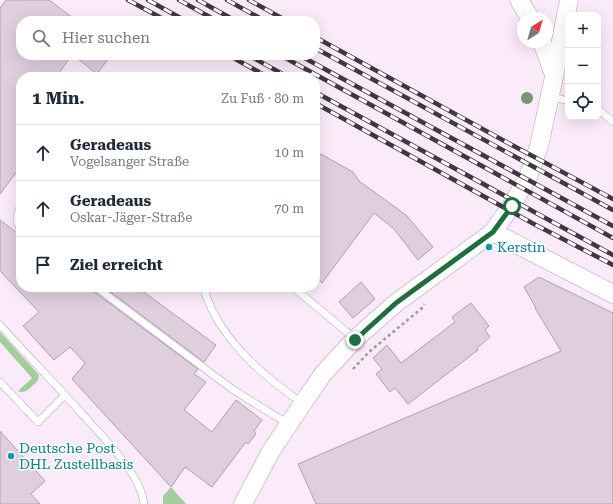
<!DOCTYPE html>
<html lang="de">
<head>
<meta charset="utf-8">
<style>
	body { margin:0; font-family:"Roboto Serif",serif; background:#f2f2f3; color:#1f2937 }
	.controls { position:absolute; right:12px; top:12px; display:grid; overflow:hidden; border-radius:8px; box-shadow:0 4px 16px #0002 }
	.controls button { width:36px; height:36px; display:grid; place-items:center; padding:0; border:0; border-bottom:1px solid #e0e1e3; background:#fff; color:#1f2937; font:20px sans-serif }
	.compass { position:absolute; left:517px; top:12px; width:36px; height:36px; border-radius:50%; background:#fff; box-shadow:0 4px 16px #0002; rotate:37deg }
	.stop { position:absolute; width:12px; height:12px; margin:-9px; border:3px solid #206e3d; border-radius:50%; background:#fff }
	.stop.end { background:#206e3d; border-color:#fff; box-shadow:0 1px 4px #0008 }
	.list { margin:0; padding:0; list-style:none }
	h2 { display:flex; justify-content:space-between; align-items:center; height:52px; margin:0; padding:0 16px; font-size:17px }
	h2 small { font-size:13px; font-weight:400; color:#747a83 }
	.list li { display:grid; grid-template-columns:26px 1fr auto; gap:12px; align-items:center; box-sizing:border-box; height:56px; padding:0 16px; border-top:1px solid #e0e1e3 }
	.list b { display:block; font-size:15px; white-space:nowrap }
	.list p { margin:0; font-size:13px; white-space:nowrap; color:#747a83 }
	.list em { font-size:13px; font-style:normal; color:#747a83 }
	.icon { flex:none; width:22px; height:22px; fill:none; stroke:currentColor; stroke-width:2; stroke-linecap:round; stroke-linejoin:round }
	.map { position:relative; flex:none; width:613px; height:504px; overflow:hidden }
	.search { position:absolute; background:#fff; box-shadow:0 4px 16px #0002; left:16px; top:16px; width:304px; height:44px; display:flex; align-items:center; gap:10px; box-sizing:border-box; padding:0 14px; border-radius:16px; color:#747a83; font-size:15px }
	.panel { position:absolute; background:#fff; box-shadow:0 4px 16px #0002; left:16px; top:72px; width:304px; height:220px; border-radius:16px }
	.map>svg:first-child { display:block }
	.green { fill:#a3ce9c }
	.building { fill:#dfcedd; stroke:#b0a0af }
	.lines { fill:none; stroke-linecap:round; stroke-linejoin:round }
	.service-casing { stroke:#b2a2b0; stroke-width:8 }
	.tertiary-casing { stroke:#b2a2b0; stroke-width:19 }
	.path { stroke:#a295a0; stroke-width:2.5; stroke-dasharray:3 3; stroke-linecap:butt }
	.service { stroke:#fff; stroke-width:7 }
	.tertiary { stroke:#fff; stroke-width:18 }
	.rail-casing { stroke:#40383f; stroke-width:4.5 }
	.rail { stroke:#fdfdfd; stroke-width:3; stroke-dasharray:9; stroke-linecap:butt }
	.tree { fill:#799470 }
	.route { stroke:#206e3d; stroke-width:5 }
	.culture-dot { fill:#0f9aa8; stroke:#fdfdfd; stroke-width:1.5 }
	.labels { text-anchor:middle; stroke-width:3; stroke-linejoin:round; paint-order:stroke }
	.culture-label { font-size:14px; fill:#0d838f; stroke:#fdfdfd; text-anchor:start }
</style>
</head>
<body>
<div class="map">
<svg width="613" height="504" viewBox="0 0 613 504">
	<rect width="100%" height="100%" fill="#fbeaf9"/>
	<!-- green -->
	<g class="green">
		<path d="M0,332L39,375L38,380C33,385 26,395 18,391L32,378L0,342Z"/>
		<polygon points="171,487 186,504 163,504 163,496"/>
	</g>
	<!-- building -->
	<g class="building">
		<polygon points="6,0 49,0 77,21 21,21 21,55 72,55 56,77 21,77 21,166 0,194 0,8"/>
		<polygon points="73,55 111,55 97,74"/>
		<polygon points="321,154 353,172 359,181 406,215 433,247 418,260 394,229 374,213 322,283 315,275 315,162"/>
		<polygon points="0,220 21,236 21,287 91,287 93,291 198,369 194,374 206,382 184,410 212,432 236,400 262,420 254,431 256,434 248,444 246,442 212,487 185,467 171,487 72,379 85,363 70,347 54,360 23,326 39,312 0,271"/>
		<polygon points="539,277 613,313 613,504 316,504 298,464 561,351 535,308 536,308 524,287"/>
		<polygon points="361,282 375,299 353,318 339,302"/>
		<polygon points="104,287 137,287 216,345 204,362"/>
		<polygon points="471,303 489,326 485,330 490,337 477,348 478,350 408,404 395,388 390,392 376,374 382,369 373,358 387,345 401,363 455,322 452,317"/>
		<polygon points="0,431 45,481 31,494 40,504 0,504"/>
	</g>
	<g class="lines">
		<defs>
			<g id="service">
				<polyline points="550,96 568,101"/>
				<polyline points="598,109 613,122"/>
				<path d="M21,205C17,214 14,221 21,229"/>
				<polyline points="96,287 232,389 288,424"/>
				<path d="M204,287C205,296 209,302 212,310C232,350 267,378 302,403"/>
				<polyline points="293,287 354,338"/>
				<path d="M0,325C28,356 57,386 85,417C104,439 141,474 144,504"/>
				<polyline points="0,382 38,422 65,395"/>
			</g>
			<g id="tertiary">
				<polyline points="519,0 530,18"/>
				<polyline points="542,42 554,75"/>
				<polyline points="493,232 613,294"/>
				<polyline points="243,504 271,451 303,403 323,374 355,339 396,303 493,232 512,205 528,177 539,146 554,77 569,0"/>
			</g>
		</defs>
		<!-- service casing -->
		<use href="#service" class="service-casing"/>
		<!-- tertiary casing -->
		<use href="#tertiary" class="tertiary-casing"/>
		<!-- path -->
		<polyline class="path" points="353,369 369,352 422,308 424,304"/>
		<!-- service -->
		<use href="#service" class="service"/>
		<!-- tertiary -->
		<use href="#tertiary" class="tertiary"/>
		<defs>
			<g id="rail">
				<polyline points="128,0 167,21"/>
				<polyline points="148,0 186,21"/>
				<polyline points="179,0 217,21"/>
				<polyline points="198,0 236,21"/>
				<polyline points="227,0 265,21"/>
				<polyline points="249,0 287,21"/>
				<polyline points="315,37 510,144 613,199"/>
				<polyline points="315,48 613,210"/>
				<polyline points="228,55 268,77"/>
				<polyline points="248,55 288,77"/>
				<polyline points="280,55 613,238"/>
				<polyline points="299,55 613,226"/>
				<polyline points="315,92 613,255"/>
				<polyline points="315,103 532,223 613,265"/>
			</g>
		</defs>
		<!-- rail casing -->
		<use href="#rail" class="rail-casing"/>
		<!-- rail -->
		<use href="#rail" class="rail"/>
	</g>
	<!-- trees -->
	<circle class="tree" cx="527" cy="98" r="6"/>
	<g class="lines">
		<!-- route -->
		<polyline class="route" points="355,340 396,303 493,232 512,206"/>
	</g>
	<!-- markers -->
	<g class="culture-dot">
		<circle cx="489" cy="247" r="4"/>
		<circle cx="11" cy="456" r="4"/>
	</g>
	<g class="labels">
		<!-- culture labels -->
		<g class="culture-label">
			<text x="497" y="252">Kerstin</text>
			<text x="19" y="453">Deutsche Post<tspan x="19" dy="16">DHL Zustellbasis</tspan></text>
		</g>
	</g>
</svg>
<div class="controls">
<button>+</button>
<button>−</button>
<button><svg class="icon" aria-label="locate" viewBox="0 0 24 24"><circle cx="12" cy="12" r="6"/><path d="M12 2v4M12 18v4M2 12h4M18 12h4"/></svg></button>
</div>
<svg class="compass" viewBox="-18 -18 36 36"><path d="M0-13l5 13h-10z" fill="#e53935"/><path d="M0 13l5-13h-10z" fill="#747a83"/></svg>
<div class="stop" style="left:512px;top:206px"></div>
<div class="stop end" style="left:355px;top:340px"></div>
<div class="search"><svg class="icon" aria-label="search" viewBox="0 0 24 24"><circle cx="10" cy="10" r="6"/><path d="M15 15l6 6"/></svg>Hier suchen</div>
<section class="panel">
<h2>1 Min.<small>Zu Fuß · 80 m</small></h2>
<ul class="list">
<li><svg class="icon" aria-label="ahead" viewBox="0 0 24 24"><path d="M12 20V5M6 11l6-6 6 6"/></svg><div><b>Geradeaus</b><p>Vogelsanger Straße</p></div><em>10 m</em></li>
<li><svg class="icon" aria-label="ahead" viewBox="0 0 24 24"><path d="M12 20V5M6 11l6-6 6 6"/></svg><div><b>Geradeaus</b><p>Oskar-Jäger-Straße</p></div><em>70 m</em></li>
<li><svg class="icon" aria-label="arrive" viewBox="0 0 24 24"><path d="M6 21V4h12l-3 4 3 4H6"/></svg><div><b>Ziel erreicht</b></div></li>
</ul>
</section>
</div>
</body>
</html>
